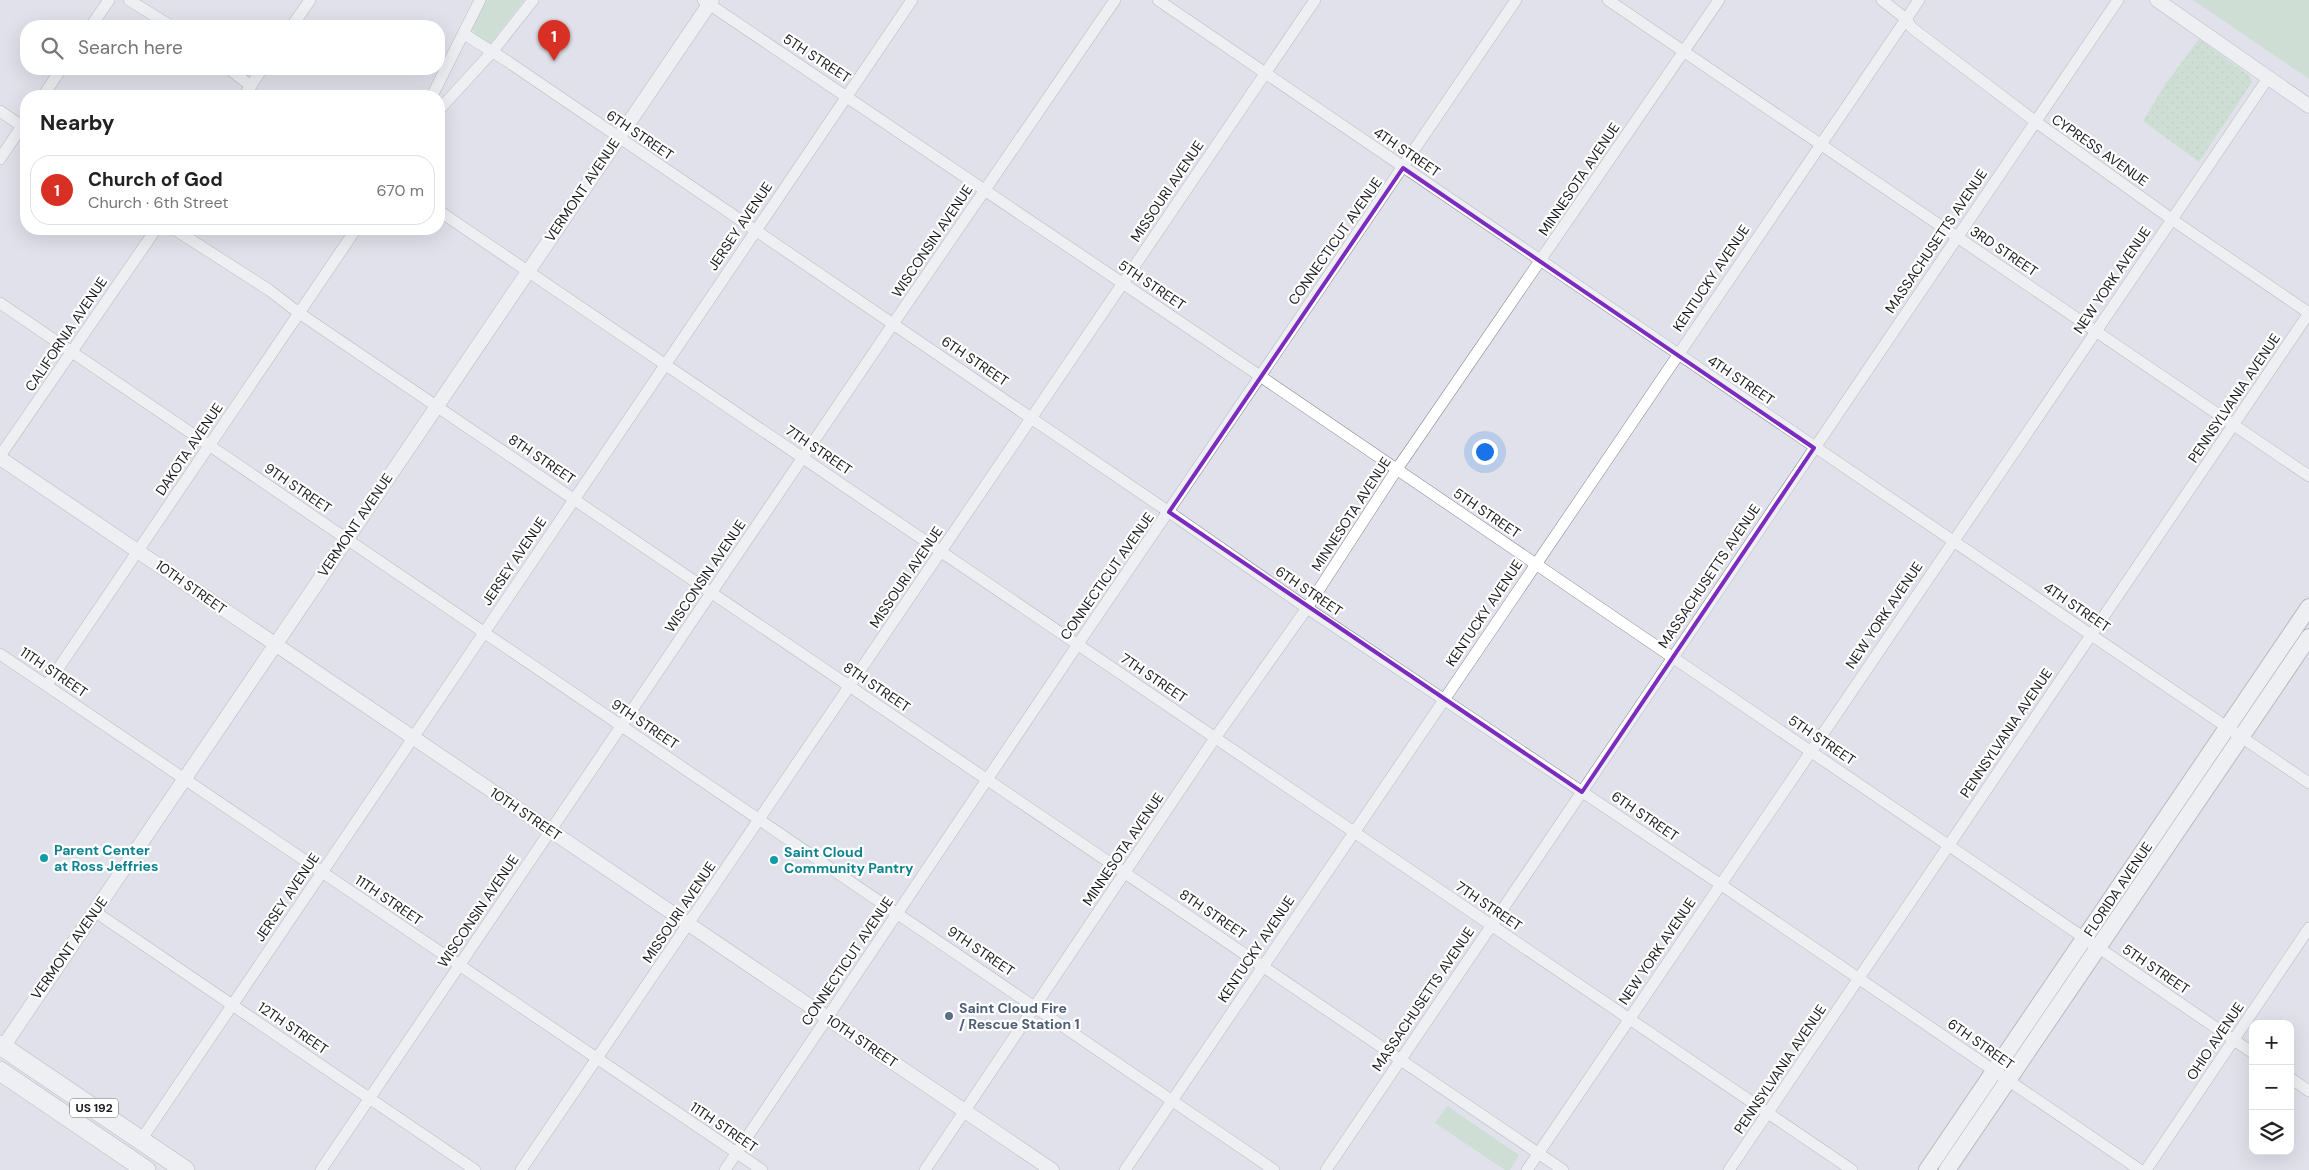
<!DOCTYPE html>
<html lang="en">
<head>
<meta charset="utf-8">
<style>
	body { margin:0; font-family:"DM Sans",sans-serif; background:#f2f2f2; color:#222 }
	.controls { position:absolute; right:15px; bottom:15px; display:grid; overflow:hidden; border-radius:10px; box-shadow:0 5px 20px #0002 }
	.controls button { width:45px; height:45px; display:grid; place-items:center; padding:0; border:0; border-bottom:1px solid #e0e0e0; background:#fff; color:#222; font:25px sans-serif }
	.you { position:absolute; left:1484px; top:451px; width:18px; height:18px; margin:-12px; border:4px solid #fff; border-radius:50%; background:#1a73e8; box-shadow:0 0 0 8px #1a73e833 }
	.badge { display:grid; place-items:center; width:32px; height:32px; border-radius:50%; background:#d93025; color:#fff; font-size:16px; font-weight:700 }
	.pin { position:absolute; translate:-50% -41px; filter:drop-shadow(0 1px 2px #0008) }
	.pin::after { content:''; position:absolute; top:26px; width:18px; height:15px; background:inherit; clip-path:polygon(0 0,100% 0,50% 100%) }
	.list { margin:0; padding:0; list-style:none }
	h2 { display:flex; justify-content:space-between; align-items:center; height:65px; margin:0; padding:0 20px; font-size:21px }
	h2 small { font-size:16px; font-weight:400; color:#767676 }
	.list li { display:grid; grid-template-columns:32px 1fr auto; gap:15px; align-items:center; box-sizing:border-box; height:70px; margin:0 10px 10px; padding:0 10px; border:1px solid #e0e0e0; border-radius:20px }
	.list b { display:block; font-size:19px; white-space:nowrap }
	.list p { margin:0; font-size:16px; white-space:nowrap; color:#767676 }
	.list em { font-size:16px; font-style:normal; color:#767676 }
	.icon { flex:none; width:28px; height:28px; fill:none; stroke:currentColor; stroke-width:2; stroke-linecap:round; stroke-linejoin:round }
	.map { position:relative; flex:none; width:2309px; height:1170px; overflow:hidden }
	.search { position:absolute; background:#fff; box-shadow:0 5px 20px #0002; left:20px; top:20px; width:425px; height:55px; display:flex; align-items:center; gap:12px; box-sizing:border-box; padding:0 18px; border-radius:20px; color:#767676; font-size:19px }
	.panel { position:absolute; background:#fff; box-shadow:0 5px 20px #0002; left:20px; top:90px; width:425px; height:145px; border-radius:20px }
	.map>svg:first-child { display:block }
	.grass { fill:url(#grass-dots) }
	.green { fill:#b8dabb }
	.lines { fill:none; stroke-linecap:round; stroke-linejoin:round }
	.minor-casing { stroke:#878991; stroke-width:12 }
	.tertiary-casing { stroke:#878991; stroke-width:15 }
	.secondary-casing { stroke:#878991; stroke-width:18 }
	.trunk-casing { stroke:#878991; stroke-width:20 }
	.minor { stroke:#fff; stroke-width:11 }
	.tertiary { stroke:#fff; stroke-width:14 }
	.secondary { stroke:#fff; stroke-width:16 }
	.trunk { stroke:#fff; stroke-width:19 }
	.marked { fill:none; stroke:#7b2cbf; stroke-width:4; stroke-linejoin:round }
	.culture-dot { fill:#0f9aa8; stroke:#fff; stroke-width:2 }
	.service-dot { fill:#5c6f8a; stroke:#fff; stroke-width:2 }
	.labels { text-anchor:middle; stroke-width:4.5; stroke-linejoin:round; paint-order:stroke }
	.shield { fill:#fff; stroke:#5f6062; stroke-width:1 }
	.shield-label { font-size:12px; font-weight:bold; fill:#1b1c1f }
	.street-label { font-size:14px; fill:#1b1c1f; stroke:#fff }
	.culture-label { font-size:14px; font-weight:bold; fill:#0d838f; stroke:#fff; text-anchor:start }
	.service-label { font-size:14px; font-weight:bold; fill:#4e5e75; stroke:#fff; text-anchor:start }
</style>
</head>
<body>
<div class="map">
<svg width="2309" height="1170" viewBox="0 0 2309 1170">
	<defs>
		<pattern id="grass-dots" width="8" height="8" patternUnits="userSpaceOnUse" patternTransform="scale(1.25)"><rect width="8" height="8" fill="#b8dabb"/><path d="M2 2h.1M6 6h.1" fill="none" stroke="#9ebaa0" stroke-width="1.8" stroke-linecap="round"/></pattern>
	</defs>
	<rect width="100%" height="100%" fill="#e0e1ea"/>
	<!-- grass -->
	<polygon class="grass" points="2199,39 2250,76 2252,82 2199,162 2143,121 2164,86"/>
	<!-- green -->
	<g class="green">
		<path d="M485,0H524L491,43C460,33 474,21 485,0Z"/>
		<polygon points="2193,0 2309,0 2309,79"/>
		<polygon points="1447,1106 1519,1155 1510,1170 1505,1170 1435,1123"/>
	</g>
	<g class="lines">
		<defs>
			<g id="minor">
				<polyline points="129,0 171,26"/>
				<polyline points="703,0 1260,376 2253,1053"/>
				<polyline points="1158,0 2309,783"/>
				<polyline points="1608,0 2309,476"/>
				<polyline points="1882,0 1906,19 1912,28 2036,122 2180,225 2309,313"/>
				<polyline points="91,26 109,0"/>
				<polyline points="292,26 310,0"/>
				<polyline points="464,34 507,61 1169,512 1307,608 1720,884 2140,1170"/>
				<polyline points="229,69 251,86"/>
				<polyline points="43,96 61,69"/>
				<polyline points="244,96 262,69"/>
				<polyline points="432,96 480,0"/>
				<polyline points="439,110 492,52 533,0"/>
				<polyline points="0,111 26,129"/>
				<polyline points="0,159 26,120"/>
				<polyline points="439,211 1852,1170"/>
				<polyline points="174,229 269,290 299,313 1563,1170"/>
				<polyline points="0,303 1274,1170"/>
				<polyline points="0,456 156,229"/>
				<polyline points="0,654 762,1170"/>
				<polyline points="47,685 356,229"/>
				<polyline points="94,911 475,1170"/>
				<polyline points="2290,1078 2309,1091"/>
				<polyline points="141,1140 912,0"/>
				<polyline points="321,1170 893,324 1115,0"/>
				<polyline points="521,1170 1315,0"/>
				<polyline points="725,1170 1078,644 1516,0"/>
				<polyline points="925,1170 1215,738 1307,608 1397,469 1719,0"/>
				<polyline points="1125,1170 1919,0"/>
				<polyline points="1326,1170 2118,0"/>
				<polyline points="1527,1170 2268,78"/>
				<polyline points="1729,1170 2309,313"/>
				<polyline points="2146,1170 2309,928"/>
			</g>
			<g id="tertiary">
				<polyline points="2157,0 2309,106"/>
				<polyline points="0,458 1052,1170"/>
				<polyline points="3,1047 712,0"/>
			</g>
			<g id="secondary">
				<polyline points="1927,1170 2309,607"/>
				<polyline points="1947,1170 2309,637"/>
			</g>
			<g id="trunk">
				<polyline points="0,1045 185,1170"/>
				<polyline points="0,1071 146,1170"/>
			</g>
		</defs>
		<!-- minor casing -->
		<use href="#minor" class="minor-casing"/>
		<!-- tertiary casing -->
		<use href="#tertiary" class="tertiary-casing"/>
		<!-- secondary casing -->
		<use href="#secondary" class="secondary-casing"/>
		<!-- trunk casing -->
		<use href="#trunk" class="trunk-casing"/>
		<!-- minor -->
		<use href="#minor" class="minor"/>
		<!-- tertiary -->
		<use href="#tertiary" class="tertiary"/>
		<!-- secondary -->
		<use href="#secondary" class="secondary"/>
		<!-- trunk -->
		<use href="#trunk" class="trunk"/>
	</g>
	<!-- marked area -->
	<path d="M0 0H2309V1170H0ZM1403,168L1814,448L1582,792L1169,512Z" fill="#e0e1ea" fill-opacity=".55" fill-rule="evenodd"/>
	<path class="marked" d="M1403,168L1814,448L1582,792L1169,512Z"/>
	<!-- markers -->
	<g class="culture-dot">
		<circle cx="44" cy="858" r="5"/>
		<circle cx="774" cy="860" r="5"/>
	</g>
	<circle class="service-dot" cx="949" cy="1016" r="5"/>
	<g class="labels">
		<!-- shield labels -->
		<rect class="shield" x="70" y="1098.5" width="48" height="19" rx="4"/>
		<g class="shield-label">
			<text x="94" y="1112">US 192</text>
		</g>
		<!-- street labels -->
		<g class="street-label">
			<text transform="translate(817 58) rotate(33)" y="5">5TH STREET</text>
			<text transform="translate(640 135) rotate(34)" y="5">6TH STREET</text>
			<text transform="translate(2100 150) rotate(35)" y="5">CYPRESS AVENUE</text>
			<text transform="translate(1407 152) rotate(34)" y="5">4TH STREET</text>
			<text transform="translate(1579 179) rotate(-56)" y="5">MINNESOTA AVENUE</text>
			<text transform="translate(582 190) rotate(-56)" y="5">VERMONT AVENUE</text>
			<text transform="translate(1167 191) rotate(-56)" y="5">MISSOURI AVENUE</text>
			<text transform="translate(740 226) rotate(-56)" y="5">JERSEY AVENUE</text>
			<text transform="translate(932 241) rotate(-56)" y="5">WISCONSIN AVENUE</text>
			<text transform="translate(1335 241) rotate(-55)" y="5">CONNECTICUT AVENUE</text>
			<text transform="translate(1936 241) rotate(-56)" y="5">MASSACHUSETTS AVENUE</text>
			<text transform="translate(2004 251) rotate(34)" y="5">3RD STREET</text>
			<text transform="translate(1711 278) rotate(-56)" y="5">KENTUCKY AVENUE</text>
			<text transform="translate(2112 280) rotate(-56)" y="5">NEW YORK AVENUE</text>
			<text transform="translate(1152 285) rotate(34)" y="5">5TH STREET</text>
			<text transform="translate(66 334) rotate(-56)" y="5">CALIFORNIA AVENUE</text>
			<text transform="translate(975 361) rotate(34)" y="5">6TH STREET</text>
			<text transform="translate(1741 380) rotate(34)" y="5">4TH STREET</text>
			<text transform="translate(2234 398) rotate(-56)" y="5">PENNSYLVANIA AVENUE</text>
			<text transform="translate(189 449) rotate(-56)" y="5">DAKOTA AVENUE</text>
			<text transform="translate(819 450) rotate(34)" y="5">7TH STREET</text>
			<text transform="translate(542 459) rotate(34)" y="5">8TH STREET</text>
			<text transform="translate(298 488) rotate(34)" y="5">9TH STREET</text>
			<text transform="translate(1487 513) rotate(34)" y="5">5TH STREET</text>
			<text transform="translate(1351 514) rotate(-57)" y="5">MINNESOTA AVENUE</text>
			<text transform="translate(355 525) rotate(-56)" y="5">VERMONT AVENUE</text>
			<text transform="translate(514 561) rotate(-56)" y="5">JERSEY AVENUE</text>
			<text transform="translate(705 576) rotate(-56)" y="5">WISCONSIN AVENUE</text>
			<text transform="translate(1107 576) rotate(-55)" y="5">CONNECTICUT AVENUE</text>
			<text transform="translate(1709 576) rotate(-56)" y="5">MASSACHUSETTS AVENUE</text>
			<text transform="translate(906 577) rotate(-56)" y="5">MISSOURI AVENUE</text>
			<text transform="translate(191 587) rotate(35)" y="5">10TH STREET</text>
			<text transform="translate(1309 591) rotate(34)" y="5">6TH STREET</text>
			<text transform="translate(2077 607) rotate(34)" y="5">4TH STREET</text>
			<text transform="translate(1484 613) rotate(-56)" y="5">KENTUCKY AVENUE</text>
			<text transform="translate(1884 615) rotate(-56)" y="5">NEW YORK AVENUE</text>
			<text transform="translate(54 672) rotate(34)" y="5">11TH STREET</text>
			<text transform="translate(1154 678) rotate(34)" y="5">7TH STREET</text>
			<text transform="translate(877 687) rotate(34)" y="5">8TH STREET</text>
			<text transform="translate(645 724) rotate(34)" y="5">9TH STREET</text>
			<text transform="translate(2006 733) rotate(-56)" y="5">PENNSYLVANIA AVENUE</text>
			<text transform="translate(1822 740) rotate(34)" y="5">5TH STREET</text>
			<text transform="translate(526 814) rotate(34)" y="5">10TH STREET</text>
			<text transform="translate(1645 816) rotate(34)" y="5">6TH STREET</text>
			<text transform="translate(1123 849) rotate(-56)" y="5">MINNESOTA AVENUE</text>
			<text transform="translate(2118 889) rotate(-56)" y="5">FLORIDA AVENUE</text>
			<text transform="translate(287 897) rotate(-56)" y="5">JERSEY AVENUE</text>
			<text transform="translate(389 900) rotate(34)" y="5">11TH STREET</text>
			<text transform="translate(1489 906) rotate(34)" y="5">7TH STREET</text>
			<text transform="translate(478 911) rotate(-56)" y="5">WISCONSIN AVENUE</text>
			<text transform="translate(679 912) rotate(-56)" y="5">MISSOURI AVENUE</text>
			<text transform="translate(1213 914) rotate(34)" y="5">8TH STREET</text>
			<text transform="translate(69 948) rotate(-55)" y="5">VERMONT AVENUE</text>
			<text transform="translate(1256 949) rotate(-56)" y="5">KENTUCKY AVENUE</text>
			<text transform="translate(981 951) rotate(34)" y="5">9TH STREET</text>
			<text transform="translate(1657 951) rotate(-56)" y="5">NEW YORK AVENUE</text>
			<text transform="translate(847 961) rotate(-56)" y="5">CONNECTICUT AVENUE</text>
			<text transform="translate(2156 969) rotate(34)" y="5">5TH STREET</text>
			<text transform="translate(1423 999) rotate(-56)" y="5">MASSACHUSETTS AVENUE</text>
			<text transform="translate(293 1028) rotate(34)" y="5">12TH STREET</text>
			<text transform="translate(862 1041) rotate(34)" y="5">10TH STREET</text>
			<text transform="translate(2215 1041) rotate(-56)" y="5">OHIO AVENUE</text>
			<text transform="translate(1981 1044) rotate(35)" y="5">6TH STREET</text>
			<text transform="translate(1780 1069) rotate(-56)" y="5">PENNSYLVANIA AVENUE</text>
			<text transform="translate(724 1127) rotate(34)" y="5">11TH STREET</text>
		</g>
		<!-- culture labels -->
		<g class="culture-label">
			<text x="54" y="855">Parent Center<tspan x="54" dy="16">at Ross Jeffries</tspan></text>
			<text x="784" y="857">Saint Cloud<tspan x="784" dy="16">Community Pantry</tspan></text>
		</g>
		<!-- service labels -->
		<g class="service-label">
			<text x="959" y="1013">Saint Cloud Fire<tspan x="959" dy="16">/ Rescue Station 1</tspan></text>
		</g>
	</g>
</svg>
<div class="controls">
<button>+</button>
<button>−</button>
<button><svg class="icon" aria-label="layers" viewBox="0 0 24 24"><path d="M12 4l9 5-9 5-9-5zM3 14l9 5 9-5"/></svg></button>
</div>
<div class="you"></div>
<div class="pin badge" style="left:554px;top:61px">1</div>
<div class="search"><svg class="icon" aria-label="search" viewBox="0 0 24 24"><circle cx="10" cy="10" r="6"/><path d="M15 15l6 6"/></svg>Search here</div>
<section class="panel">
<h2>Nearby<small></small></h2>
<ul class="list">
<li><span class="badge">1</span><div><b>Church of God</b><p>Church · 6th Street</p></div><em>670 m</em></li>
</ul>
</section>
</div>
</body>
</html>
